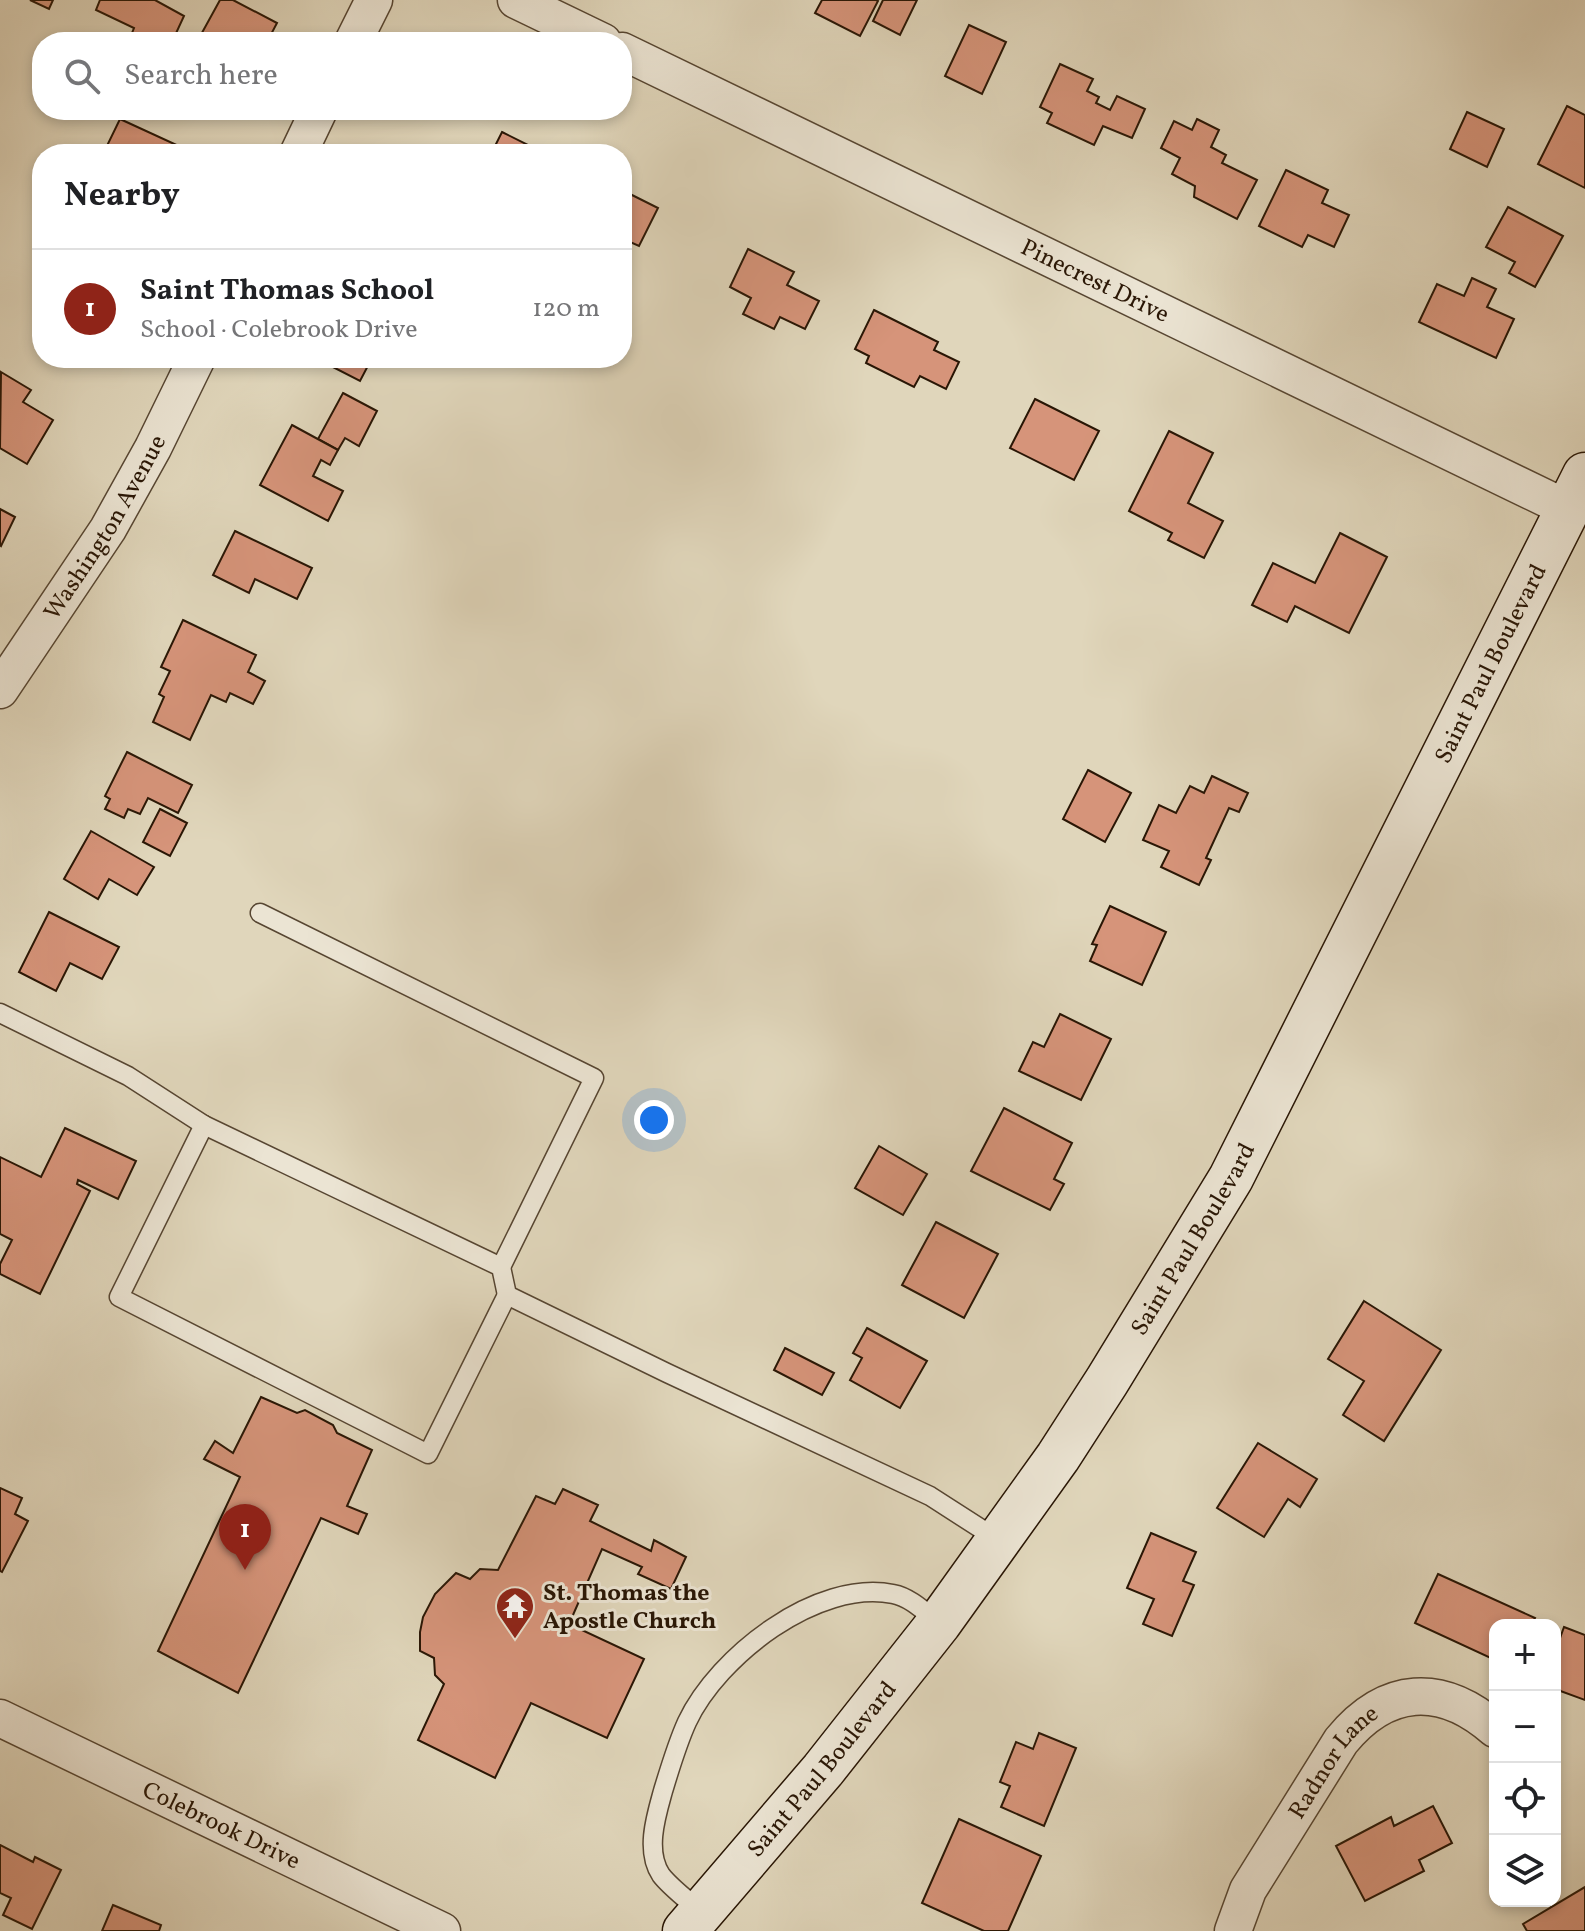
<!DOCTYPE html>
<html lang="en">
<head>
<meta charset="utf-8">
<style>
	body { margin:0; font-family:Vollkorn,serif; background:#f6f6f6; color:#202124 }
	.controls { position:absolute; right:24px; bottom:24px; display:grid; overflow:hidden; border-radius:16px; box-shadow:0 4px 12px #0003 }
	.controls button { width:72px; height:72px; display:grid; place-items:center; padding:0; border:0; border-bottom:2px solid #e0e0e0; background:#fff; color:#202124; font:40px sans-serif }
	.you { position:absolute; left:654px; top:1120px; width:28px; height:28px; margin:-20px; border:6px solid #fff; border-radius:50%; background:#1a73e8; box-shadow:0 0 0 12px #1a73e833 }
	.badge { display:grid; place-items:center; width:52px; height:52px; border-radius:50%; background:#8f2418; color:#fff; font-size:26px; font-weight:700 }
	.pin { position:absolute; translate:-50% -66px; filter:drop-shadow(0 2px 4px #0008) }
	.pin::after { content:''; position:absolute; top:42px; width:28px; height:24px; background:inherit; clip-path:polygon(0 0,100% 0,50% 100%) }
	.list { margin:0; padding:0; list-style:none }
	h2 { display:flex; justify-content:space-between; align-items:center; height:104px; margin:0; padding:0 32px; font-size:34px }
	h2 small { font-size:26px; font-weight:400; color:#757577 }
	.list li { display:grid; grid-template-columns:52px 1fr auto; gap:24px; align-items:center; box-sizing:border-box; height:120px; padding:0 32px; border-top:2px solid #e0e0e0 }
	.list b { display:block; font-size:30px; white-space:nowrap }
	.list p { margin:0; font-size:26px; white-space:nowrap; color:#757577 }
	.list em { font-size:26px; font-style:normal; color:#757577 }
	.icon { flex:none; width:44px; height:44px; fill:none; stroke:currentColor; stroke-width:2; stroke-linecap:round; stroke-linejoin:round }
	.map { position:relative; flex:none; width:1585px; height:1931px; overflow:hidden }
	.search { position:absolute; background:#fff; box-shadow:0 4px 12px #0003; left:32px; top:32px; width:600px; height:88px; display:flex; align-items:center; gap:20px; box-sizing:border-box; padding:0 28px; border-radius:32px; color:#757577; font-size:30px }
	.panel { position:absolute; background:#fff; box-shadow:0 4px 12px #0003; left:32px; top:144px; width:600px; height:224px; border-radius:32px }
	.map>svg:first-child { display:block }
	.building { fill:#d6947a; stroke:#291605; stroke-width:2 }
	.lines { fill:none; stroke-linecap:round; stroke-linejoin:round }
	.lane-casing { stroke:#574632; stroke-width:21 }
	.street-casing { stroke:#574632; stroke-width:39 }
	.secondary-casing { stroke:#291605; stroke-width:47 }
	.lane { stroke:#ebe4d3; stroke-width:18 }
	.street { stroke:#ebe4d3; stroke-width:36 }
	.secondary { stroke:#ebe4d3; stroke-width:44 }
	.labels { text-anchor:middle; stroke-width:6; stroke-linejoin:round; paint-order:stroke }
	.street-label { font-size:24px; fill:#291605; stroke:#ebe4d3 }
	.poi-label { font-size:24px; font-weight:bold; fill:#291605; stroke:#ebe4d3; text-anchor:start }
</style>
</head>
<body>
<div class="map">
<svg width="1585" height="1931" viewBox="0 0 1585 1931">
	<rect width="100%" height="100%" fill="#e0d6bb"/>
	<filter id="stains"><feTurbulence type="fractalNoise" baseFrequency=".0025" numOctaves="4"/><feColorMatrix values="0 0 0 0 .2 0 0 0 0 .09 0 0 0 0 .02 0 0 0 .5 -.17"/></filter>
	<radialGradient id="worn" r=".72"><stop offset=".6" stop-color="#630" stop-opacity="0"/><stop offset="1" stop-color="#630" stop-opacity=".3"/></radialGradient>
	<!-- building -->
	<g class="building">
		<polygon points="30,0 53,0 49,9"/>
		<polygon points="100,0 155,0 184,16 172,42 139,42 130,38 134,28 96,10"/>
		<polygon points="220,0 233,0 277,23 267,42 198,40"/>
		<polygon points="822,0 876,0 878,1 860,36 815,13"/>
		<polygon points="883,0 917,0 900,35 873,21"/>
		<polygon points="969,25 1006,42 982,94 945,76"/>
		<polygon points="1060,64 1093,79 1087,91 1099,97 1096,103 1110,110 1117,96 1145,109 1132,138 1103,126 1094,145 1047,123 1052,113 1040,107"/>
		<polygon points="1567,106 1585,115 1585,188 1538,164"/>
		<polygon points="1467,112 1504,129 1487,167 1450,149"/>
		<polygon points="120,119 181,147 178,154 103,154"/>
		<polygon points="1197,119 1219,130 1211,147 1226,155 1222,163 1257,180 1237,219 1194,197 1195,186 1172,174 1180,158 1161,148 1174,121 1192,130"/>
		<polygon points="502,132 546,154 491,154"/>
		<polygon points="1286,170 1328,190 1322,203 1349,215 1334,247 1308,235 1302,247 1259,226"/>
		<polygon points="622,190 658,208 639,246 628,241 624,249"/>
		<polygon points="1508,207 1563,236 1535,287 1509,273 1515,262 1486,247"/>
		<polygon points="748,249 794,272 787,285 819,301 805,329 780,317 774,329 743,314 751,298 730,287"/>
		<polygon points="1472,278 1496,289 1487,307 1514,319 1496,358 1419,322 1437,284 1464,296"/>
		<polygon points="874,310 938,342 934,350 959,362 946,389 920,376 914,387 866,363 869,356 855,349"/>
		<polygon points="330,358 372,358 360,381 327,364"/>
		<polygon points="1,372 31,390 23,402 53,420 27,464 0,448"/>
		<polygon points="343,393 377,411 359,446 345,438 338,450 318,439"/>
		<polygon points="1035,399 1099,431 1074,480 1010,448"/>
		<polygon points="292,425 338,450 330,465 321,460 313,476 343,491 328,521 260,485"/>
		<polygon points="1169,431 1213,453 1188,503 1223,521 1204,558 1168,540 1172,533 1129,511"/>
		<polygon points="0,509 15,517 1,546 0,545"/>
		<polygon points="235,531 312,568 297,599 255,579 249,593 213,575"/>
		<polygon points="1340,533 1387,557 1349,633 1295,606 1287,622 1252,605 1273,563 1315,583"/>
		<polygon points="183,620 256,655 248,672 265,681 253,704 230,693 226,702 211,695 190,740 153,722 164,697 159,694 170,671 161,667"/>
		<polygon points="127,752 192,785 178,813 148,798 140,814 128,809 124,818 105,809 110,799 105,796"/>
		<polygon points="1088,770 1131,793 1105,842 1063,819"/>
		<polygon points="1212,776 1248,793 1239,812 1229,808 1206,858 1211,860 1199,885 1161,867 1169,851 1143,840 1159,805 1176,813 1190,786 1204,793"/>
		<polygon points="160,809 187,823 170,856 143,842"/>
		<polygon points="91,831 154,867 137,895 109,879 98,899 64,879"/>
		<polygon points="1110,906 1166,932 1142,985 1090,961 1097,945 1092,944"/>
		<polygon points="49,912 119,947 102,979 70,963 56,991 19,972"/>
		<polygon points="1060,1014 1111,1039 1081,1100 1019,1071 1033,1042 1044,1047"/>
		<polygon points="1004,1108 1072,1143 1054,1179 1064,1184 1050,1210 971,1171"/>
		<polygon points="65,1128 136,1161 118,1199 78,1180 77,1184 90,1191 40,1294 0,1274 0,1264 12,1240 0,1234 0,1157 41,1177"/>
		<polygon points="879,1146 927,1174 903,1215 855,1188"/>
		<polygon points="936,1222 998,1254 964,1318 902,1285"/>
		<polygon points="1364,1301 1441,1350 1384,1441 1343,1415 1364,1381 1328,1359"/>
		<polygon points="867,1328 927,1361 900,1408 850,1380 862,1358 853,1353"/>
		<polygon points="785,1348 834,1373 822,1395 774,1370"/>
		<polygon points="261,1397 297,1413 305,1410 333,1425 337,1433 372,1450 347,1506 367,1514 358,1534 321,1518 238,1693 158,1651 240,1477 204,1459 215,1441 233,1453"/>
		<polygon points="1258,1443 1317,1479 1300,1507 1288,1499 1264,1537 1217,1508"/>
		<polygon points="0,1488 22,1498 15,1514 28,1521 2,1572 0,1571"/>
		<polygon points="563,1489 598,1505 590,1521 651,1551 654,1540 686,1557 671,1589 638,1574 642,1567 602,1549 569,1624 644,1659 607,1738 531,1703 495,1778 418,1740 444,1684 435,1675 434,1658 420,1651 420,1632 423,1617 435,1594 456,1573 470,1579 480,1569 498,1570 536,1496 555,1504"/>
		<polygon points="1151,1533 1196,1552 1183,1581 1194,1585 1172,1636 1143,1624 1154,1599 1127,1588"/>
		<polygon points="1438,1574 1535,1618 1531,1625 1495,1625 1495,1660 1415,1623"/>
		<polygon points="1564,1627 1585,1635 1585,1700 1555,1689 1555,1652"/>
		<polygon points="1039,1733 1076,1748 1044,1826 1001,1807 1010,1786 1000,1782 1016,1742 1033,1749"/>
		<polygon points="1433,1806 1452,1843 1419,1860 1424,1871 1365,1901 1336,1846 1391,1817 1394,1826"/>
		<polygon points="959,1819 1041,1856 1008,1931 984,1931 922,1903"/>
		<polygon points="0,1845 33,1862 35,1857 61,1870 32,1929 3,1915 11,1898 0,1893"/>
		<polygon points="1585,1887 1585,1931 1527,1931 1523,1924"/>
		<polygon points="113,1905 161,1925 159,1931 102,1931"/>
	</g>
	<g class="lines">
		<defs>
			<g id="lane">
				<polyline points="260,913 594,1078 501,1267"/>
				<polyline points="0,1013 128,1076 204,1125 501,1267 507,1295 667,1373 930,1496 1000,1541"/>
				<polyline points="204,1125 119,1297 428,1454 507,1295"/>
				<path d="M701,1912C689,1901 671,1888 661,1875C645,1851 656,1816 663,1791C670,1768 677,1744 687,1722C718,1656 817,1579 893,1594C910,1597 925,1612 939,1623"/>
			</g>
			<g id="street">
				<polyline points="516,0 603,42"/>
				<polyline points="353,42 374,0"/>
				<path id="s1" d="M622,51L1568,509"/>
				<polyline points="298,154 319,110"/>
				<path id="s2" d="M0,690L108,529L153,448L197,358"/>
				<path id="s3" d="M0,1718L442,1931"/>
				<path id="s4" d="M1233,1931L1248,1890L1341,1741C1386,1686 1441,1682 1495,1729"/>
			</g>
			<g id="secondary">
				<path id="s5" d="M685,1931L823,1770L939,1623L1058,1457L1107,1381L1231,1178L1585,475"/>
			</g>
		</defs>
		<!-- lane casing -->
		<use href="#lane" class="lane-casing"/>
		<!-- street casing -->
		<use href="#street" class="street-casing"/>
		<!-- secondary casing -->
		<use href="#secondary" class="secondary-casing"/>
		<!-- lane -->
		<use href="#lane" class="lane"/>
		<!-- street -->
		<use href="#street" class="street"/>
		<!-- secondary -->
		<use href="#secondary" class="secondary"/>
	</g>
	<!-- icons -->
	<defs>
		<symbol id="temple-pin" viewBox="-11 -11 22 30"><path d="M0 17L-7.5 6A9.5 9.5 0 1 1 7.5 6Z" fill="#8f2418" stroke="#ebe4d3"/><path d="M0-6L5-2H3V0L6.5 2.5H4V6H1.5V3h-3V6H-4V2.5H-6.5L-3 0V-2H-5Z" fill="#fff"/></symbol>
	</defs>
	<g fill-rule="evenodd">
		<use href="#temple-pin" x="493" y="1584" width="44" height="60"/>
	</g>
	<g class="labels">
		<!-- street labels -->
		<g class="street-label">
			<text dy="8" stroke="none"><textPath href="#s1" startOffset="526">Pinecrest Drive</textPath></text>
			<text dy="8" stroke="none"><textPath href="#s2" startOffset="194">Washington Avenue</textPath></text>
			<text dy="8" stroke="none"><textPath href="#s5" startOffset="1508">Saint Paul Boulevard</textPath></text>
			<text dy="8" stroke="none"><textPath href="#s5" startOffset="860">Saint Paul Boulevard</textPath></text>
			<text dy="8" stroke="none"><textPath href="#s4" startOffset="198">Radnor Lane</textPath></text>
			<text dy="8" stroke="none"><textPath href="#s5" startOffset="212">Saint Paul Boulevard</textPath></text>
			<text dy="8" stroke="none"><textPath href="#s3" startOffset="246">Colebrook Drive</textPath></text>
		</g>
		<!-- poi labels -->
		<g class="poi-label">
			<text x="543" y="1600">St. Thomas the<tspan x="543" dy="28">Apostle Church</tspan></text>
		</g>
	</g>
	<rect width="100%" height="100%" filter="url(#stains)"/>
	<rect width="100%" height="100%" fill="url(#worn)"/>
</svg>
<div class="controls">
<button>+</button>
<button>−</button>
<button><svg class="icon" aria-label="locate" viewBox="0 0 24 24"><circle cx="12" cy="12" r="6"/><path d="M12 2v4M12 18v4M2 12h4M18 12h4"/></svg></button>
<button><svg class="icon" aria-label="layers" viewBox="0 0 24 24"><path d="M12 4l9 5-9 5-9-5zM3 14l9 5 9-5"/></svg></button>
</div>
<div class="you"></div>
<div class="pin badge" style="left:245px;top:1570px">1</div>
<div class="search"><svg class="icon" aria-label="search" viewBox="0 0 24 24"><circle cx="10" cy="10" r="6"/><path d="M15 15l6 6"/></svg>Search here</div>
<section class="panel">
<h2>Nearby<small></small></h2>
<ul class="list">
<li><span class="badge">1</span><div><b>Saint Thomas School</b><p>School · Colebrook Drive</p></div><em>120 m</em></li>
</ul>
</section>
</div>
</body>
</html>
